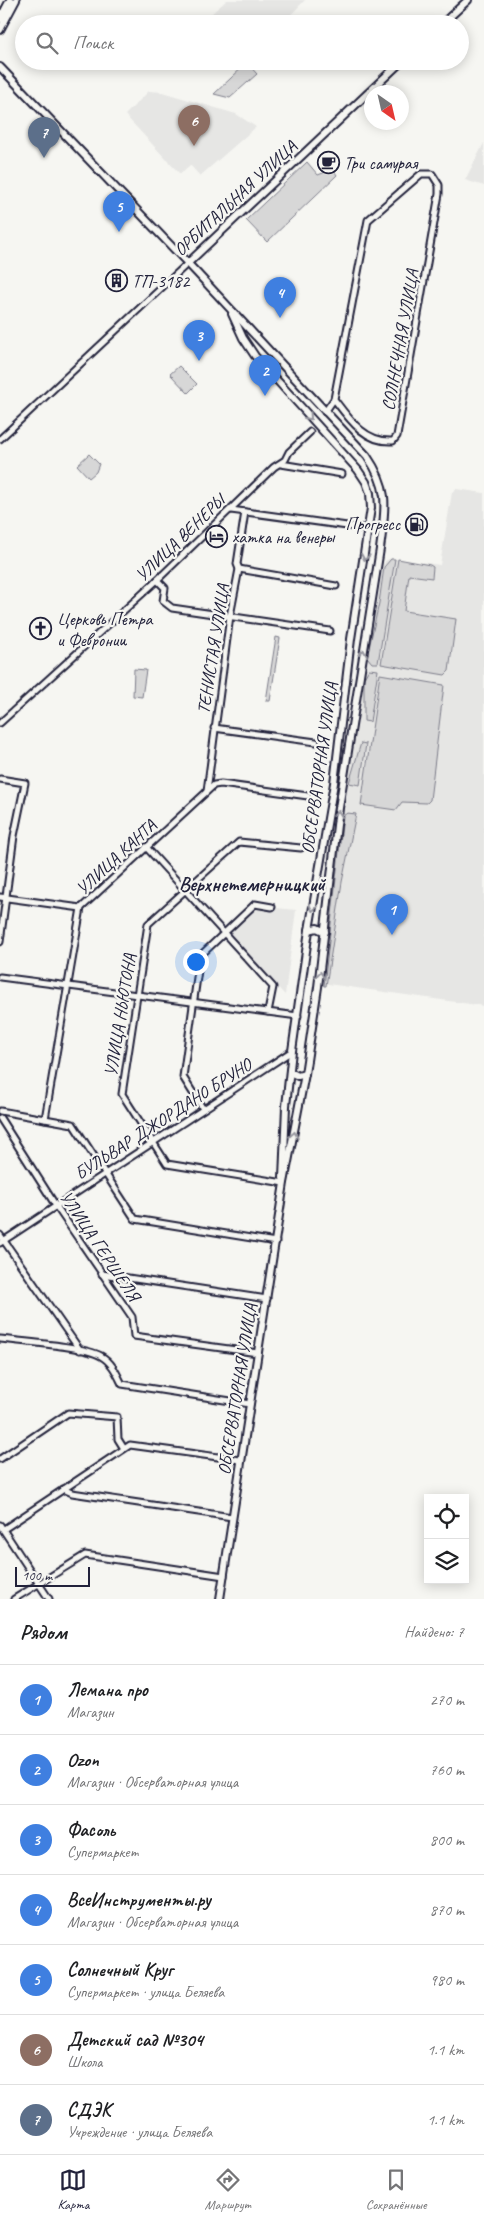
<!DOCTYPE html>
<html lang="ru">
<head>
<meta charset="utf-8">
<style>
	body { margin:0; font-family:Caveat,sans-serif; background:#f6f6f6; color:#202124 }
	.controls { position:absolute; right:15px; bottom:15px; display:grid; overflow:hidden; border-radius:0px; box-shadow:0 2px 12px #0003 }
	.controls button { width:45px; height:45px; display:grid; place-items:center; padding:0; border:0; border-bottom:1px solid #e0e0e0; background:#fff; color:#202124; font:25px sans-serif }
	.compass { position:absolute; left:364px; top:85px; width:45px; height:45px; border-radius:50%; background:#fff; box-shadow:0 2px 12px #0003; rotate:146deg }
	.scale { position:absolute; left:15px; bottom:12px; width:75px; box-sizing:border-box; padding-left:5px; border:2px solid #22223b; border-top:0; font-size:14px; line-height:18px; white-space:nowrap; color:#22223b; -webkit-text-stroke:4px #f6f6f2; paint-order:stroke }
	.you { position:absolute; left:195px; top:961px; width:18px; height:18px; margin:-12px; border:4px solid #fff; border-radius:50%; background:#1a73e8; box-shadow:0 0 0 8px #1a73e833 }
	.badge { display:grid; place-items:center; width:32px; height:32px; border-radius:50%; background:#22223b; color:#fff; font-size:16px; font-weight:700 }
	.pin { position:absolute; translate:-50% -41px; filter:drop-shadow(0 1px 2px #0008) }
	.pin::after { content:''; position:absolute; top:26px; width:18px; height:15px; background:inherit; clip-path:polygon(0 0,100% 0,50% 100%) }
	.list { margin:0; padding:0; list-style:none }
	h2 { display:flex; justify-content:space-between; align-items:center; height:65px; margin:0; padding:0 20px; font-size:21px }
	h2 small { font-size:16px; font-weight:400; color:#757577 }
	.list li { display:grid; grid-template-columns:32px 1fr auto; gap:15px; align-items:center; box-sizing:border-box; height:70px; padding:0 20px; border-top:1px solid #e0e0e0 }
	.list b { display:block; font-size:19px; white-space:nowrap }
	.list p { margin:0; font-size:16px; white-space:nowrap; color:#757577 }
	.list em { font-size:16px; font-style:normal; color:#757577 }
	.icon { flex:none; width:28px; height:28px; fill:none; stroke:currentColor; stroke-width:2; stroke-linecap:round; stroke-linejoin:round }
	.map { position:relative; flex:none; width:484px; height:1599px; overflow:hidden }
	.search { position:absolute; background:#fff; box-shadow:0 2px 12px #0003; left:15px; right:15px; top:15px; height:55px; display:flex; align-items:center; gap:12px; box-sizing:border-box; padding:0 18px; border-radius:28px; color:#757577; font-size:19px }
	.sheet { height:555px; background:#fff }
	nav { display:flex; justify-content:space-around; align-items:center; box-sizing:border-box; height:70px; border-top:1px solid #e0e0e0; background:#fff; font-size:14px; color:#757577 }
	nav a { display:grid; justify-items:center; gap:2px }
	nav .on { color:#22223b }
	.map>svg:first-child { display:block }
	.built { fill:#e6e6e4 }
	.green { fill:#d7d7d7; stroke:#7c7c89 }
	.lines { fill:none; stroke-linecap:round; stroke-linejoin:round }
	.minor-casing { stroke:#22223b; stroke-width:9 }
	.major-casing { stroke:#22223b; stroke-width:10 }
	.minor { stroke:#f6f6f2; stroke-width:5 }
	.major { stroke:#f6f6f2; stroke-width:6 }
	.oneway { stroke:#9797a0 }
	.labels { text-anchor:middle; stroke-width:4.5; stroke-linejoin:round; paint-order:stroke }
	.poi-label { font-size:18px; fill:#22223b; stroke:#f6f6f2; text-anchor:start }
	.street-label { font-size:18px; fill:#22223b; stroke:#f6f6f2 }
	.quarter-label { font-size:20px; font-weight:bold; fill:#22223b; stroke:#f6f6f2 }
</style>
</head>
<body>
<div class="map">
<svg width="484" height="1599" viewBox="0 0 484 1599">
	<rect width="100%" height="100%" fill="#f6f6f2"/>
	<filter id="ink" filterUnits="userSpaceOnUse"><feTurbulence type="fractalNoise" baseFrequency=".02" numOctaves="2"/><feDisplacementMap in="SourceGraphic" scale="10" xChannelSelector="R" yChannelSelector="G"/><feConvolveMatrix kernelMatrix="1 2 1 2 8 2 1 2 1" color-interpolation-filters="sRGB"/></filter>
	<g filter="url(#ink)">
		<!-- built -->
		<g class="built">
			<polygon points="227,0 305,0 282,24 213,24 203,21"/>
			<polygon points="149,91 162,92 236,114 256,127 200,176 190,165 180,174 125,115"/>
			<polygon points="484,143 484,186 465,180"/>
			<polygon points="456,489 484,493 484,1006 328,984 323,981 335,855 383,566 385,561 391,558 440,565 452,492"/>
			<polygon points="256,906 296,910 285,995 227,933"/>
		</g>
		<!-- green -->
		<g class="green">
			<polygon points="247,63 257,74 230,98 214,94"/>
			<polygon points="307,162 318,175 333,169 337,175 267,242 246,220"/>
			<polygon points="179,366 197,384 188,393 170,374"/>
			<polygon points="89,454 99,464 96,472 89,478 77,465"/>
			<polygon points="391,559 395,559 378,663 372,663 367,657 379,603 384,567"/>
			<polygon points="398,559 430,565 433,567 432,578 409,575 404,611 456,619 449,671 445,675 381,664"/>
			<polygon points="276,637 280,638 270,701 266,701"/>
			<polygon points="134,669 146,670 142,697 133,696"/>
			<polygon points="369,669 378,670 370,722 364,721 364,678"/>
			<polygon points="380,674 444,685 430,800 427,803 402,802 396,810 361,805"/>
			<polygon points="361,743 366,744 360,785 349,783"/>
			<polygon points="347,813 356,814 342,882 326,986 324,986 343,816"/>
		</g>
		<g class="lines">
			<defs>
				<g id="minor">
					<path d="M325,412L334,399L368,220L421,174H432L439,185V194L397,436L393,441C365,443 349,419 334,399"/>
					<polyline points="0,439 187,264"/>
					<polyline points="281,464 342,474"/>
					<polyline points="231,510 369,529"/>
					<polyline points="239,569 336,586"/>
					<polyline points="157,580 165,588 163,601 172,608 330,631"/>
					<polyline points="0,723 153,584 274,467 285,460 289,452 310,432"/>
					<polyline points="214,728 316,742"/>
					<polyline points="0,779 25,783 14,836 0,942"/>
					<polyline points="207,791 230,616 239,569 237,564 245,512"/>
					<polyline points="146,847 273,987 268,1012"/>
					<polyline points="0,897 81,908"/>
					<polyline points="0,977 298,1016"/>
					<polyline points="203,1109 183,1077 200,956 255,904 272,907"/>
					<polyline points="0,1111 73,1124 135,1219 276,1242"/>
					<polyline points="0,1118 56,1206 132,1317 134,1336 258,1353"/>
					<polyline points="45,1119 81,908 214,785 221,784 308,796"/>
					<polyline points="284,1183 167,1164 122,1094 148,924 239,842 301,848"/>
					<polyline points="0,1235 80,1350"/>
					<polyline points="0,1243 292,1051"/>
					<polyline points="102,1274 267,1299"/>
					<path d="M0,1339C24,1342 83,1346 101,1356C112,1362 117,1374 122,1384L250,1404"/>
					<polyline points="0,1459 68,1413 117,1417 118,1439 123,1447"/>
					<polyline points="63,1489 72,1493 232,1517"/>
					<polyline points="0,1525 49,1599"/>
					<polyline points="4,1529 130,1445 240,1460"/>
					<polyline points="14,1599 85,1555 224,1576"/>
				</g>
				<g id="major">
					<polyline points="0,19 10,0"/>
					<polyline points="442,24 468,0"/>
					<polyline points="0,30 16,0"/>
					<path d="M0,67L197,273L367,456C391,491 385,509 380,549L339,808L318,987L305,1074L284,1183L220,1599"/>
					<polyline points="187,264 402,61"/>
					<polyline points="232,314 243,338 255,356 358,470 366,482 370,493 371,508 351,639 334,783 309,930 292,1051 286,1106 283,1178"/>
					<polyline points="309,930 317,928 325,932"/>
					<polyline points="290,1072 298,1076 305,1074"/>
				</g>
			</defs>
			<!-- minor casing -->
			<use href="#minor" class="minor-casing"/>
			<!-- major casing -->
			<use href="#major" class="major-casing"/>
			<!-- minor -->
			<use href="#minor" class="minor"/>
			<!-- major -->
			<use href="#major" class="major"/>
		</g>
		<!-- one-way arrows -->
		<defs><path id="oneway-chevron" d="M-2-3.5L2.5 0L-2 3.5" fill="none" stroke-width="1.6" stroke-linecap="round" stroke-linejoin="round" transform="scale(1.25)"/></defs>
		<g class="oneway">
			<use href="#oneway-chevron" transform="translate(309 417) rotate(48)"/>
			<use href="#oneway-chevron" transform="translate(365 557) rotate(99)"/>
			<use href="#oneway-chevron" transform="translate(363 653) rotate(-80)"/>
			<use href="#oneway-chevron" transform="translate(338 814) rotate(-84)"/>
			<use href="#oneway-chevron" transform="translate(313 908) rotate(101)"/>
			<use href="#oneway-chevron" transform="translate(320 975) rotate(-83)"/>
			<use href="#oneway-chevron" transform="translate(294 1135) rotate(-80)"/>
		</g>
	</g>
	<!-- icons -->
	<defs>
		<symbol id="cafe-ring" viewBox="-11 -11 22 22"><circle r="9.5" fill="#f6f6f2" stroke="#22223b" stroke-width="1.5"/><path d="M-5.5-4.5H6V0H3Q3 3.5 0 3.5H-2.5Q-5.5 3.5-5.5 0ZM3-3.2v2h1.7v-2ZM-6 4.5H4V6H-6Z" fill="#22223b"/></symbol>
		<symbol id="building-ring" viewBox="-11 -11 22 22"><circle r="9.5" fill="#f6f6f2" stroke="#22223b" stroke-width="1.5"/><path d="M-4-6H4V6H1V3H-1V6H-4ZM-2.5-4.3h1.7v1.8h-1.7ZM.8-4.3h1.7v1.8H.8ZM-2.5-1h1.7V.8h-1.7ZM.8-1h1.7V.8H.8Z" fill="#22223b"/></symbol>
		<symbol id="fuel-ring" viewBox="-11 -11 22 22"><circle r="9.5" fill="#f6f6f2" stroke="#22223b" stroke-width="1.5"/><path d="M-5.5-6h7V0h2V4h1.3V-2.5L3-4.5l.8-.8L6-3V5H2.5V1h-1V6h-7ZM-4.2-4.7v3.2H.2V-4.7Z" fill="#22223b"/></symbol>
		<symbol id="hotel-ring" viewBox="-11 -11 22 22"><circle r="9.5" fill="#f6f6f2" stroke="#22223b" stroke-width="1.5"/><path d="M-6-4.5h1.5V1H6V5H4.5V3h-9V5H-6ZM-4 0a1.8 1.8 0 1 1 3.6 0ZM.5 0V-2.5h3Q6-2.5 6 0Z" fill="#22223b"/></symbol>
		<symbol id="church-ring" viewBox="-11 -11 22 22"><circle r="9.5" fill="#f6f6f2" stroke="#22223b" stroke-width="1.5"/><path d="M-1.2-6h2.4v3.5h3.3v2.4h-3.3V6h-2.4V-.1h-3.3v-2.4h3.3Z" fill="#22223b"/></symbol>
	</defs>
	<g fill-rule="evenodd">
		<use href="#cafe-ring" x="316" y="150" width="25" height="25"/>
		<use href="#building-ring" x="104" y="268" width="25" height="25"/>
		<use href="#fuel-ring" x="404" y="512" width="25" height="25"/>
		<use href="#hotel-ring" x="204" y="524" width="25" height="25"/>
		<use href="#church-ring" x="28" y="616" width="25" height="25"/>
	</g>
	<g class="labels">
		<!-- poi labels -->
		<g class="poi-label">
			<text x="344" y="169">Три самурая</text>
			<text x="132" y="287">ТП-3182</text>
			<text x="400" y="530" text-anchor="end">Прогресс</text>
			<text x="232" y="543">хатка на венеры</text>
			<text x="57" y="625">Церковь Петра<tspan x="57" dy="21">и Февронии</tspan></text>
		</g>
		<!-- street labels -->
		<g class="street-label">
			<text transform="translate(235 198) rotate(-43)" y="6">ОРБИТАЛЬНАЯ УЛИЦА</text>
			<text transform="translate(400 340) rotate(-80)" y="6">СОЛНЕЧНАЯ УЛИЦА</text>
			<text transform="translate(180 538) rotate(-44)" y="6">УЛИЦА ВЕНЕРЫ</text>
			<text transform="translate(213 649) rotate(-81)" y="6">ТЕНИСТАЯ УЛИЦА</text>
			<text transform="translate(319 768) rotate(-82)" y="6">ОБСЕРВАТОРНАЯ УЛИЦА</text>
			<text transform="translate(116 857) rotate(-43)" y="6">УЛИЦА КАНТА</text>
			<text transform="translate(120 1015) rotate(-81)" y="6">УЛИЦА НЬЮТОНА</text>
			<text transform="translate(163 1119) rotate(-33)" y="6">БУЛЬВАР ДЖОРДАНО БРУНО</text>
			<text transform="translate(100 1246) rotate(56)" y="6">УЛИЦА ГЕРШЕЛЯ</text>
			<text transform="translate(237 1389) rotate(-81)" y="6">ОБСЕРВАТОРНАЯ УЛИЦА</text>
		</g>
		<!-- quarter labels -->
		<g class="quarter-label">
			<text x="252" y="891">Верхнетемерницкий</text>
		</g>
	</g>
</svg>
<div class="controls">
<button><svg class="icon" aria-label="locate" viewBox="0 0 24 24"><circle cx="12" cy="12" r="6"/><path d="M12 2v4M12 18v4M2 12h4M18 12h4"/></svg></button>
<button><svg class="icon" aria-label="layers" viewBox="0 0 24 24"><path d="M12 4l9 5-9 5-9-5zM3 14l9 5 9-5"/></svg></button>
</div>
<svg class="compass" viewBox="-18 -18 36 36"><path d="M0-13l5 13h-10z" fill="#e53935"/><path d="M0 13l5-13h-10z" fill="#757577"/></svg>
<div class="scale">100 m</div>
<div class="you"></div>
<div class="pin badge" style="left:392px;top:935px;background:#3f7fe0">1</div>
<div class="pin badge" style="left:265px;top:396px;background:#3f7fe0">2</div>
<div class="pin badge" style="left:199px;top:361px;background:#3f7fe0">3</div>
<div class="pin badge" style="left:280px;top:318px;background:#3f7fe0">4</div>
<div class="pin badge" style="left:119px;top:232px;background:#3f7fe0">5</div>
<div class="pin badge" style="left:194px;top:146px;background:#8d6e63">6</div>
<div class="pin badge" style="left:44px;top:158px;background:#5c6f8a">7</div>
<div class="search"><svg class="icon" aria-label="search" viewBox="0 0 24 24"><circle cx="10" cy="10" r="6"/><path d="M15 15l6 6"/></svg>Поиск</div>
</div>
<section class="sheet">
<h2>Рядом<small>Найдено: 7</small></h2>
<ul class="list">
<li><span class="badge" style="background:#3f7fe0">1</span><div><b>Лемана про</b><p>Магазин</p></div><em>270 m</em></li>
<li><span class="badge" style="background:#3f7fe0">2</span><div><b>Ozon</b><p>Магазин · Обсерваторная улица</p></div><em>760 m</em></li>
<li><span class="badge" style="background:#3f7fe0">3</span><div><b>Фасоль</b><p>Супермаркет</p></div><em>800 m</em></li>
<li><span class="badge" style="background:#3f7fe0">4</span><div><b>ВсеИнструменты.ру</b><p>Магазин · Обсерваторная улица</p></div><em>870 m</em></li>
<li><span class="badge" style="background:#3f7fe0">5</span><div><b>Солнечный Круг</b><p>Супермаркет · улица Беляева</p></div><em>980 m</em></li>
<li><span class="badge" style="background:#8d6e63">6</span><div><b>Детский сад №304</b><p>Школа</p></div><em>1.1 km</em></li>
<li><span class="badge" style="background:#5c6f8a">7</span><div><b>СДЭК</b><p>Учреждение · улица Беляева</p></div><em>1.1 km</em></li>
</ul>
</section>
<nav>
<a class="on"><svg class="icon" aria-label="map" viewBox="0 0 24 24"><path d="M3 6l6-2 6 2 6-2v14l-6 2-6-2-6 2zM9 4v14M15 6v14"/></svg>Карта</a>
<a><svg class="icon" aria-label="directions" viewBox="0 0 24 24"><path d="M12 3l9 9-9 9-9-9zM9 14v-3h6M13 9l2 2-2 2"/></svg>Маршрут</a>
<a><svg class="icon" aria-label="saved" viewBox="0 0 24 24"><path d="M7 4h10v16l-5-4-5 4z"/></svg>Сохранённые</a>
</nav>
</body>
</html>
